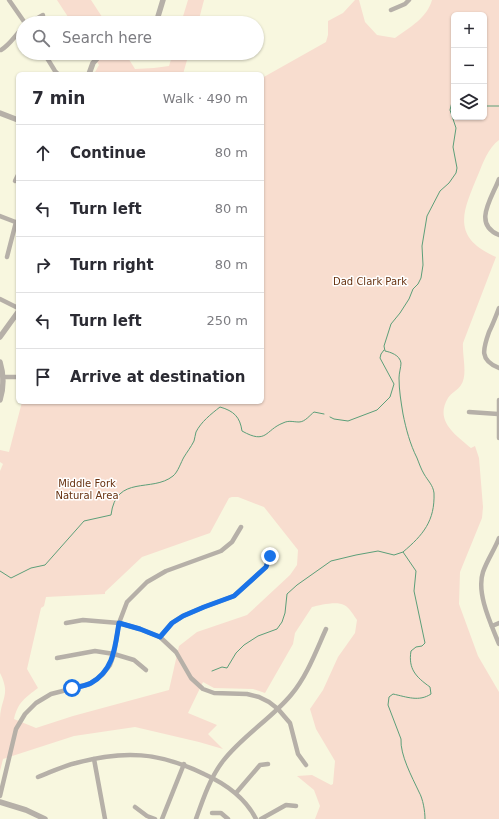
<!DOCTYPE html>
<html lang="en">
<head>
<meta charset="utf-8">
<style>
	body { margin:0; font-family:"DejaVu Sans",sans-serif; background:#f2f2f3; color:#2b2b33 }
	.controls { position:absolute; right:12px; top:12px; display:grid; overflow:hidden; border-radius:6px; box-shadow:0 1px 3px #0004 }
	.controls button { width:36px; height:36px; display:grid; place-items:center; padding:0; border:0; border-bottom:1px solid #e1e1e2; background:#fff; color:#2b2b33; font:20px sans-serif }
	.stop { position:absolute; width:12px; height:12px; margin:-9px; border:3px solid #1a73e8; border-radius:50%; background:#fff }
	.stop.end { background:#1a73e8; border-color:#fff; box-shadow:0 1px 4px #0008 }
	.list { margin:0; padding:0; list-style:none }
	h2 { display:flex; justify-content:space-between; align-items:center; height:52px; margin:0; padding:0 16px; font-size:17px }
	h2 small { font-size:13px; font-weight:400; color:#7c7c81 }
	.list li { display:grid; grid-template-columns:26px 1fr auto; gap:12px; align-items:center; box-sizing:border-box; height:56px; padding:0 16px; border-top:1px solid #e1e1e2 }
	.list b { display:block; font-size:15px; white-space:nowrap }
	.list em { font-size:13px; font-style:normal; color:#7c7c81 }
	.icon { flex:none; width:22px; height:22px; fill:none; stroke:currentColor; stroke-width:2; stroke-linecap:round; stroke-linejoin:round }
	.map { position:relative; flex:none; width:499px; height:819px; overflow:hidden }
	.search { position:absolute; background:#fff; box-shadow:0 1px 3px #0004; left:16px; top:16px; width:248px; height:44px; display:flex; align-items:center; gap:10px; box-sizing:border-box; padding:0 14px; border-radius:22px; color:#7c7c81; font-size:15px }
	.panel { position:absolute; background:#fff; box-shadow:0 1px 3px #0004; left:16px; top:72px; width:248px; height:332px; border-radius:6px }
	.map>svg:first-child { display:block }
	.green { fill:#f8ddcf; fill-rule:evenodd }
	.lines { fill:none; stroke-linecap:round; stroke-linejoin:round }
	.stream { stroke:#5c9f79; stroke-width:1 }
	.minor { stroke:#b6b0a8; stroke-width:4.5 }
	.tertiary { stroke:#b6b0a8; stroke-width:5.5 }
	.route { stroke:#1a73e8; stroke-width:5 }
	.labels { text-anchor:middle; stroke-width:3; stroke-linejoin:round; paint-order:stroke }
	.park-label { font-size:10px; fill:#673210; stroke:#fff }
</style>
</head>
<body>
<div class="map">
<svg width="499" height="819" viewBox="0 0 499 819">
	<rect width="100%" height="100%" fill="#f8f7df"/>
	<!-- green -->
	<g class="green">
		<polygon points="57,0 91,0 106,23 72,23"/>
		<polygon points="188,0 204,0 198,23 181,23"/>
		<path d="M355,0H359L365,22L377,35L395,38C410,27 427,18 432,0H499V140C488,148 483,163 478,175C463,211 450,237 496,257L463,343C462,355 468,375 461,385C458,390 451,393 448,398C434,421 456,435 471,448L475,446L479,458L483,507L482,518L460,572L459,604L478,656L499,692V819H315L320,806L314,790L297,776L312,775L331,785L333,784L335,761L316,729L310,709L323,690L338,657L355,633L357,620C354,616 350,608 344,605C337,601 320,605 312,607L295,633L293,644L265,693L253,689L214,688L203,682L188,713L217,725L208,734L223,749L199,742L135,727L74,736L3,759L0,771C0,753 0,735 0,718C1,698 11,695 0,673V471L3,464L0,462V450L9,452L22,402H262V78L326,42L328,35V21L343,13ZM454,15H484V117H454ZM232,497H238L264,507L298,550L297,565L290,575L247,615L197,632L179,646L169,690L73,716L36,728L14,719C18,702 25,698 38,688L27,669L41,608L44,606L46,597L105,594V592L142,557L210,533L229,498Z"/>
		<polygon points="91,53 125,53 135,69 154,68 169,66 173,53 189,53 183,74 94,74 99,65"/>
	</g>
	<g class="lines">
		<!-- stream -->
		<g class="stream">
			<polyline points="484,106 499,106"/>
			<polyline points="330,417 334,419 348,421 377,410 390,397 394,384 380,358 381,354 384,350"/>
			<path d="M0,571L11,578L31,568L45,565L84,521L111,515C116,474 152,493 173,476C178,472 181,462 184,457C187,452 191,447 194,441C195,438 195,435 196,432C201,422 211,414 220,407C234,411 240,417 242,431C267,445 265,430 283,423C289,420 293,422 299,422C305,422 310,415 314,412L324,414"/>
			<polyline points="212,671 222,667 227,668 236,653 244,645 258,636 277,629 282,622 285,613 287,594 297,585 331,561 356,555 378,551 394,555 403,552"/>
			<path d="M425,819C425,811 423,799 419,792C412,777 400,755 401,739L388,705L389,697L393,694C407,697 419,702 431,694L430,687C416,677 408,669 411,651L416,647L422,646L425,643L414,591L416,571L403,552C423,535 435,521 434,493C433,485 428,481 424,474C421,469 419,463 417,458C410,444 406,429 403,414C401,402 399,390 399,378C399,373 401,367 401,363C400,355 390,352 385,351L384,346L391,324L400,313L409,299L413,289L418,284L421,278L423,265L422,246L427,216L440,191L449,183L456,173L457,168L453,147L456,128L450,110L452,102L454,101"/>
		</g>
		<!-- minor -->
		<g class="minor">
			<polyline points="9,0 25,23"/>
			<polyline points="391,10 405,4 409,0"/>
			<polyline points="29,23 43,15"/>
			<path d="M1,50C11,44 15,35 23,28"/>
			<polyline points="44,53 55,71 58,74"/>
			<polyline points="47,58 55,53"/>
			<path d="M499,179C492,198 472,224 499,235"/>
			<polyline points="15,181 18,175"/>
			<polyline points="0,216 18,223"/>
			<polyline points="7,257 16,222"/>
			<polyline points="0,299 18,308"/>
			<path d="M499,308C496,316 493,324 489,332C483,349 479,360 499,368"/>
			<polyline points="3,377 18,377"/>
			<polyline points="499,400 499,438"/>
			<polyline points="469,412 498,414"/>
			<path d="M499,538C495,549 487,560 483,572C476,593 491,624 499,644"/>
			<polyline points="66,623 83,620 119,623 140,629 160,637 176,652 191,678 203,689 214,693 247,694 259,697 269,702 278,709 290,723 298,754 306,765"/>
			<polyline points="492,626 499,623"/>
			<polyline points="160,637 172,623 183,616 204,607 234,596 266,567 270,556"/>
			<polyline points="57,658 95,651 114,654 134,660 146,670"/>
			<polyline points="94,759 105,819"/>
			<path d="M38,777C51,772 63,766 76,763C124,750 159,752 204,774C226,784 245,797 256,819"/>
			<polyline points="236,793 260,765 268,764"/>
			<polyline points="0,796 16,729 25,714 36,703 51,694 90,684 102,675 110,665 114,654 119,623 127,602 147,582 166,571 221,551 232,542 241,527"/>
			<polyline points="135,807 147,816 155,819"/>
			<polyline points="212,813 221,813 228,819"/>
			<polyline points="162,819 184,764"/>
			<path d="M196,819C203,799 210,778 223,761C242,736 271,719 291,695C307,676 316,651 326,629"/>
			<polyline points="261,819 286,805 296,806"/>
		</g>
		<!-- tertiary -->
		<g class="tertiary">
			<polyline points="156,23 163,0"/>
			<polyline points="89,74 93,63 102,53"/>
			<polyline points="0,113 18,120"/>
			<polyline points="0,337 18,312"/>
			<path d="M0,362C4,375 4,387 0,400"/>
			<polyline points="0,802 26,810 45,819"/>
		</g>
	</g>
	<g class="lines">
		<!-- route -->
		<path class="route" d="M72,688C78,687 85,686 91,683C114,670 115,647 119,623L140,629L160,637L172,623L183,616L204,607L234,596L266,567L270,556"/>
	</g>
	<g class="labels">
		<!-- park labels -->
		<g class="park-label">
			<text x="370" y="285">Dad Clark Park</text>
			<text x="87" y="487">Middle Fork<tspan x="87" dy="12">Natural Area</tspan></text>
		</g>
	</g>
</svg>
<div class="controls">
<button>+</button>
<button>−</button>
<button><svg class="icon" aria-label="layers" viewBox="0 0 24 24"><path d="M12 4l9 5-9 5-9-5zM3 14l9 5 9-5"/></svg></button>
</div>
<div class="stop" style="left:72px;top:688px"></div>
<div class="stop end" style="left:270px;top:556px"></div>
<div class="search"><svg class="icon" aria-label="search" viewBox="0 0 24 24"><circle cx="10" cy="10" r="6"/><path d="M15 15l6 6"/></svg>Search here</div>
<section class="panel">
<h2>7 min<small>Walk · 490 m</small></h2>
<ul class="list">
<li><svg class="icon" aria-label="ahead" viewBox="0 0 24 24"><path d="M12 20V5M6 11l6-6 6 6"/></svg><div><b>Continue</b></div><em>80 m</em></li>
<li><svg class="icon" aria-label="left" viewBox="0 0 24 24"><path d="M17 20v-9H6M10 6l-5 5 5 5"/></svg><div><b>Turn left</b></div><em>80 m</em></li>
<li><svg class="icon" aria-label="right" viewBox="0 0 24 24"><path d="M7 20v-9h11M14 6l5 5-5 5"/></svg><div><b>Turn right</b></div><em>80 m</em></li>
<li><svg class="icon" aria-label="left" viewBox="0 0 24 24"><path d="M17 20v-9H6M10 6l-5 5 5 5"/></svg><div><b>Turn left</b></div><em>250 m</em></li>
<li><svg class="icon" aria-label="arrive" viewBox="0 0 24 24"><path d="M6 21V4h12l-3 4 3 4H6"/></svg><div><b>Arrive at destination</b></div></li>
</ul>
</section>
</div>
</body>
</html>
